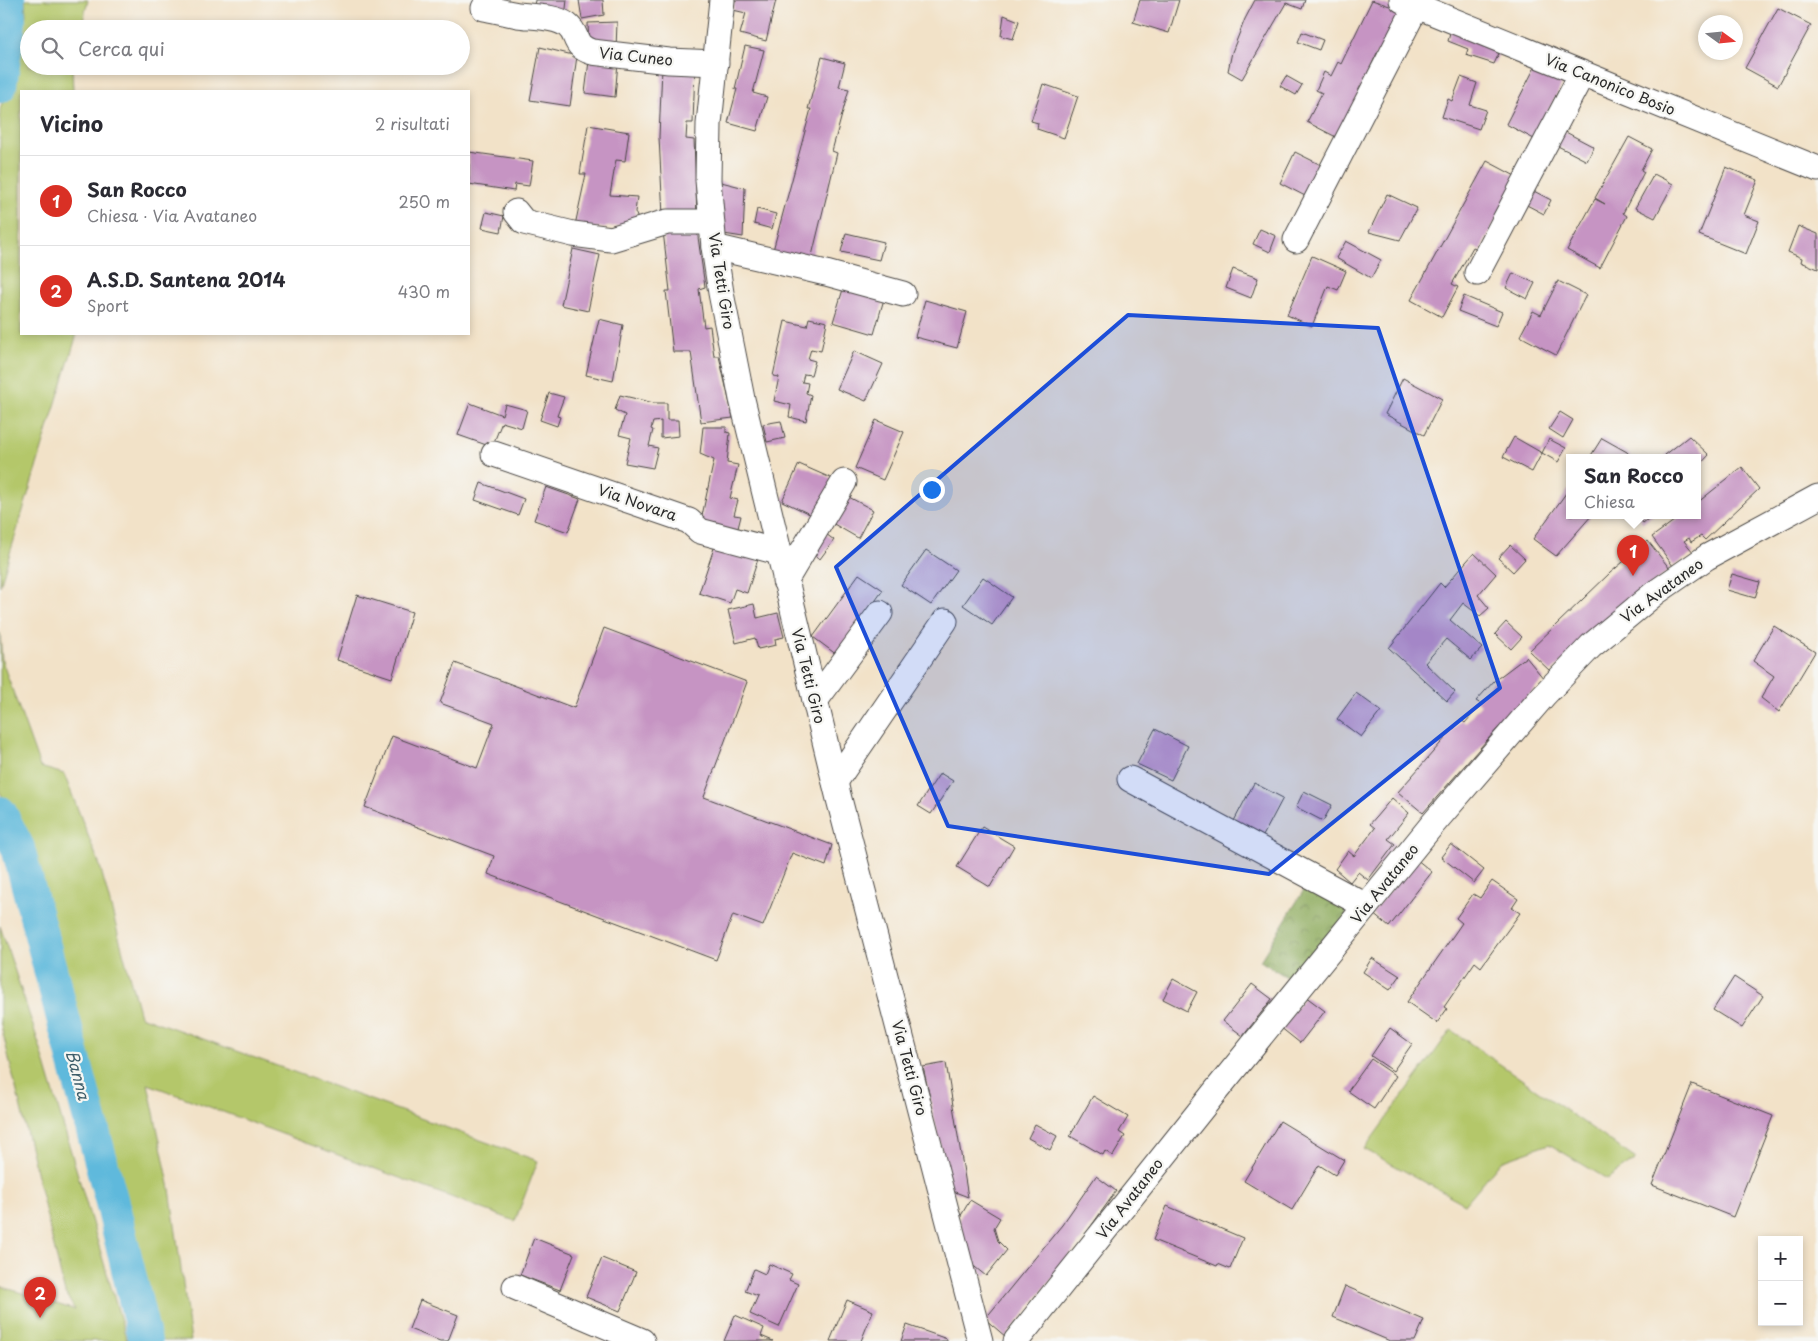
<!DOCTYPE html>
<html lang="it">
<head>
<meta charset="utf-8">
<style>
	body { margin:0; font-family:"Playpen Sans",sans-serif; background:#f7f7f7; color:#2b2b33 }
	.controls { position:absolute; right:15px; bottom:15px; display:grid; overflow:hidden; border-radius:0px; box-shadow:0 2px 8px #0003 }
	.controls button { width:45px; height:45px; display:grid; place-items:center; padding:0; border:0; border-bottom:1px solid #e1e1e2; background:#fff; color:#2b2b33; font:25px sans-serif }
	.compass { position:absolute; left:1698px; top:15px; width:45px; height:45px; border-radius:50%; background:#fff; box-shadow:0 2px 8px #0003; rotate:105deg }
	.you { position:absolute; left:931px; top:489px; width:18px; height:18px; margin:-12px; border:4px solid #fff; border-radius:50%; background:#1a73e8; box-shadow:0 0 0 8px #1a73e833 }
	.badge { display:grid; place-items:center; width:32px; height:32px; border-radius:50%; background:#d93025; color:#fff; font-size:16px; font-weight:700 }
	.pin { position:absolute; translate:-50% -41px; filter:drop-shadow(0 1px 2px #0008) }
	.pin::after { content:''; position:absolute; top:26px; width:18px; height:15px; background:inherit; clip-path:polygon(0 0,100% 0,50% 100%) }
	.popup { position:absolute; left:1566px; top:454px; width:135px; height:65px; box-sizing:border-box; display:grid; place-content:center; border-radius:0px; background:#fff; filter:drop-shadow(0 1px 4px #0005); font-size:16px; white-space:nowrap; color:#7c7c81 }
	.popup b { font-size:19px; color:#2b2b33 }
	.popup::after { content:''; position:absolute; left:50%; top:100%; margin-left:-10px; border:10px solid transparent; border-top-color:#fff }
	.list { margin:0; padding:0; list-style:none }
	h2 { display:flex; justify-content:space-between; align-items:center; height:65px; margin:0; padding:0 20px; font-size:21px }
	h2 small { font-size:16px; font-weight:400; color:#7c7c81 }
	.list li { display:grid; grid-template-columns:32px 1fr auto; gap:15px; align-items:center; box-sizing:border-box; height:90px; padding:0 20px; border-top:1px solid #e1e1e2 }
	.list b { display:block; font-size:19px; white-space:nowrap }
	.list p { margin:0; font-size:16px; white-space:nowrap; color:#7c7c81 }
	.list em { font-size:16px; font-style:normal; color:#7c7c81 }
	.icon { flex:none; width:28px; height:28px; fill:none; stroke:currentColor; stroke-width:2; stroke-linecap:round; stroke-linejoin:round }
	.map { position:relative; flex:none; width:1818px; height:1341px; overflow:hidden }
	.search { position:absolute; background:#fff; box-shadow:0 2px 8px #0003; left:20px; top:20px; width:450px; height:55px; display:flex; align-items:center; gap:12px; box-sizing:border-box; padding:0 18px; border-radius:28px; color:#7c7c81; font-size:19px }
	.panel { position:absolute; background:#fff; box-shadow:0 2px 8px #0003; left:20px; top:90px; width:450px; height:245px; border-radius:0px }
	.map>svg:first-child { display:block }
	.grass { fill:#b4c76b; stroke:#70794b }
	.forest { fill:url(#forest-crowns); stroke:#5d6c45 }
	.lines { fill:none; stroke-linecap:round; stroke-linejoin:round }
	.river { stroke:#5eb9dc; stroke-width:34 }
	.building { fill:#c694c3 }
	.minor-casing { stroke:#494643; stroke-width:27 }
	.minor { stroke:#fff; stroke-width:25 }
	.marked { fill:#1d4ed8; fill-opacity:0.2; stroke:#1d4ed8; stroke-width:4; stroke-linejoin:round }
	.labels { text-anchor:middle; stroke-width:4.5; stroke-linejoin:round; paint-order:stroke }
	.street-label { font-size:15px; fill:#2b2b2b; stroke:#f6f6f2 }
	.water-label { font-size:16px; font-style:italic; fill:#3d5d69; stroke:#f6f6f2 }
</style>
</head>
<body>
<div class="map">
<svg width="1818" height="1341" viewBox="0 0 1818 1341">
	<defs>
		<pattern id="forest-crowns" width="20" height="18" patternUnits="userSpaceOnUse" patternTransform="scale(1.25)"><rect width="20" height="18" fill="#8fac5f"/><path d="M2 6a3 3 0 1 1 6 0M12 15a3 3 0 1 1 6 0" fill="none" stroke="#758c4f"/></pattern>
	</defs>
	<rect width="100%" height="100%" fill="#f6f6f2"/>
	<filter id="ink" filterUnits="userSpaceOnUse"><feTurbulence type="fractalNoise" baseFrequency=".02" numOctaves="2"/><feDisplacementMap in="SourceGraphic" scale="10" xChannelSelector="R" yChannelSelector="G"/><feConvolveMatrix kernelMatrix="1 2 1 2 8 2 1 2 1" color-interpolation-filters="sRGB"/></filter>
	<filter id="wash" filterUnits="userSpaceOnUse"><feTurbulence type="fractalNoise" baseFrequency=".0096" numOctaves="4" result="noise"/><feDisplacementMap in="SourceGraphic" scale="20" xChannelSelector="R" yChannelSelector="G"/><feGaussianBlur stdDeviation="1.12" result="paint"/><feColorMatrix in="noise" values="0 0 0 0 0 0 0 0 0 0 0 0 0 0 0 0 0 1.4 0 .05"/><feComposite in="paint" operator="in"/></filter>
	<g filter="url(#wash)">
		<rect width="100%" height="100%" fill="#f2e2c8"/>
		<!-- grass -->
		<g class="grass">
			<polygon points="25,0 88,0 81,29 29,29 29,66 72,66 73,91 21,91 21,334 77,334 0,586 0,110 26,15"/>
			<polygon points="0,633 2,661 40,767 64,774 100,866 140,1016 538,1161 515,1221 148,1084 170,1189 191,1341 152,1341 144,1289 84,1080 21,837 0,792"/>
			<polygon points="0,926 40,1047 127,1341 0,1341 0,1286 75,1310 65,1293 0,1021"/>
			<polygon points="1451,1030 1636,1159 1607,1179 1549,1144 1501,1161 1465,1204 1364,1149"/>
		</g>
		<!-- forest -->
		<polygon class="forest" points="1307,885 1344,903 1347,918 1297,983 1260,961"/>
		<g class="lines">
			<!-- river -->
			<g class="river">
				<polyline points="0,86 9,22 8,0"/>
				<polyline points="0,813 18,848 114,1210 145,1341"/>
			</g>
		</g>
		<g id="blocks">
			<!-- building -->
			<g class="building">
				<polygon points="535,0 567,0 565,17 533,13"/>
				<polygon points="579,0 603,0 604,15 582,19"/>
				<polygon points="735,0 776,0 766,41 740,34 746,13 733,10"/>
				<polygon points="1140,0 1179,0 1169,33 1133,22"/>
				<polygon points="1255,0 1305,0 1302,9 1286,3 1242,79 1228,71 1232,52 1245,19"/>
				<polygon points="1372,0 1407,12 1385,57 1377,53 1338,138 1307,122 1322,93 1316,90 1324,72 1331,76 1338,62 1341,64"/>
				<polygon points="1778,8 1811,25 1778,86 1745,68"/>
				<polygon points="1004,15 1019,21 1013,39 1001,36"/>
				<polygon points="617,22 616,49 589,48 588,23"/>
				<polygon points="1451,30 1500,51 1494,64 1466,55 1468,49 1448,41"/>
				<polygon points="1302,32 1323,40 1319,50 1298,42"/>
				<polygon points="745,46 764,50 753,93 767,97 757,131 728,123 737,89 735,89"/>
				<polygon points="540,47 577,56 570,106 530,100"/>
				<polygon points="822,57 845,63 839,87 849,89 832,151 837,153 810,264 772,254 811,109 808,109"/>
				<polygon points="589,61 618,62 615,97 585,93"/>
				<polygon points="1536,65 1564,80 1534,139 1506,124"/>
				<polygon points="695,67 693,123 687,123 686,139 694,140 697,216 663,216 659,137 662,68"/>
				<polygon points="1286,76 1302,85 1296,95 1280,86"/>
				<polygon points="1461,77 1477,83 1470,105 1486,110 1479,129 1442,117 1448,99 1452,101"/>
				<polygon points="1043,84 1078,96 1064,138 1037,129 1038,123 1031,121"/>
				<polygon points="588,125 629,132 625,161 616,160 610,195 637,197 635,212 640,224 574,230 586,174 580,174"/>
				<polygon points="1560,129 1594,147 1587,161 1552,143"/>
				<polygon points="1629,137 1652,149 1641,170 1644,172 1623,213 1627,216 1600,268 1567,250 1595,199 1605,204 1595,198"/>
				<polygon points="469,152 533,161 529,186 515,184 514,191 469,184"/>
				<polygon points="1295,152 1325,167 1309,198 1280,183"/>
				<polygon points="1487,161 1519,178 1480,250 1473,247 1452,284 1458,287 1442,317 1411,300"/>
				<polygon points="1726,167 1758,180 1744,215 1759,221 1746,254 1699,235"/>
				<polygon points="1654,174 1673,184 1655,218 1635,208"/>
				<polygon points="717,181 745,188 743,237 724,234"/>
				<polygon points="1528,188 1551,200 1544,214 1521,202"/>
				<polygon points="1387,194 1417,208 1400,240 1369,232"/>
				<polygon points="757,209 776,214 772,229 754,224"/>
				<polygon points="486,212 504,216 501,232 482,228"/>
				<polygon points="1798,226 1818,234 1818,269 1801,262 1802,258 1788,252"/>
				<polygon points="1260,229 1276,236 1270,252 1253,244"/>
				<polygon points="697,230 705,287 699,289 704,327 710,326 714,356 719,356 733,418 701,422 691,352 673,352 666,291 670,291 663,231"/>
				<polygon points="846,233 884,242 879,260 841,252"/>
				<polygon points="1346,241 1381,260 1371,278 1336,258"/>
				<polygon points="573,249 600,255 588,311 561,305"/>
				<polygon points="1312,256 1346,271 1338,290 1328,286 1312,326 1287,315"/>
				<polygon points="1233,269 1258,278 1251,298 1226,288"/>
				<polygon points="1513,273 1535,283 1527,299 1506,288"/>
				<polygon points="1558,281 1586,295 1556,355 1520,336 1533,311 1541,315"/>
				<polygon points="844,286 884,299 874,334 833,322"/>
				<polygon points="1464,296 1502,312 1496,326 1458,311"/>
				<polygon points="925,300 967,312 957,348 915,337"/>
				<polygon points="809,318 827,322 821,351 811,349 808,359 815,361 811,375 804,374 802,382 808,383 806,393 811,395 806,421 789,417 791,405 774,401 779,377 773,376 785,321 807,326"/>
				<polygon points="599,319 623,325 613,381 586,375"/>
				<polygon points="854,351 883,364 866,401 837,389"/>
				<polygon points="1403,378 1442,399 1424,435 1385,414"/>
				<polygon points="549,393 564,397 557,416 560,417 557,426 540,420"/>
				<polygon points="620,395 654,403 667,403 667,420 678,420 679,436 661,438 661,421 653,422 651,429 653,430 649,446 658,448 653,468 625,463 631,438 619,435 625,415 615,410"/>
				<polygon points="470,403 502,415 505,404 527,410 522,428 502,422 492,447 458,435"/>
				<polygon points="1560,412 1573,420 1563,438 1549,429"/>
				<polygon points="876,420 904,432 883,480 855,468"/>
				<polygon points="781,421 785,438 767,442 763,424"/>
				<polygon points="703,427 726,427 726,432 730,433 727,463 738,465 730,498 738,500 734,515 741,516 737,532 700,525 714,460 700,454"/>
				<polygon points="1689,436 1709,455 1697,468 1697,457 1667,457 1665,455"/>
				<polygon points="1514,437 1542,453 1532,472 1503,457"/>
				<polygon points="1602,438 1627,452 1631,457 1590,457"/>
				<polygon points="1549,439 1566,448 1558,462 1542,453"/>
				<polygon points="799,464 833,479 816,517 782,501"/>
				<polygon points="1742,467 1759,489 1705,540 1701,536 1691,542 1689,538 1684,541 1694,553 1673,566 1652,537 1682,515 1697,515 1697,503"/>
				<polygon points="481,483 524,499 518,515 475,500"/>
				<polygon points="546,487 580,499 568,532 534,520"/>
				<polygon points="1569,489 1569,515 1592,515 1556,556 1533,539"/>
				<polygon points="847,496 873,510 858,538 832,523"/>
				<polygon points="1637,515 1653,515 1643,523"/>
				<polygon points="822,531 834,540 820,559 808,551"/>
				<polygon points="1648,541 1670,569 1551,672 1529,651 1610,573"/>
				<polygon points="715,545 758,559 747,593 735,589 730,603 699,593"/>
				<polygon points="1510,545 1525,559 1513,572 1498,558"/>
				<polygon points="926,550 956,570 931,605 901,585"/>
				<polygon points="1474,553 1496,574 1478,595 1489,608 1480,616 1463,603 1450,620 1482,648 1471,660 1446,639 1425,663 1455,692 1447,701 1389,648 1440,583 1444,587"/>
				<polygon points="859,574 883,590 837,655 813,637"/>
				<polygon points="1732,574 1760,582 1755,598 1727,590"/>
				<polygon points="983,577 1012,597 992,625 963,605"/>
				<polygon points="357,595 412,612 392,678 337,660"/>
				<polygon points="754,604 757,618 778,613 784,637 775,639 776,645 758,649 755,638 736,643 728,610"/>
				<polygon points="1506,622 1522,637 1511,649 1495,634"/>
				<polygon points="1774,626 1815,652 1779,712 1761,698 1774,676 1753,661"/>
				<polygon points="604,628 747,682 704,797 832,845 826,866 792,853 763,926 733,915 716,960 488,874 494,856 365,807 392,736 477,768 494,723 440,703 455,663 574,708"/>
				<polygon points="1526,657 1544,679 1487,740 1423,813 1398,792 1461,720 1465,723 1481,704 1476,701 1494,681"/>
				<polygon points="1356,693 1381,711 1361,737 1337,719"/>
				<polygon points="1155,729 1188,746 1171,780 1137,764"/>
				<polygon points="940,773 953,781 931,814 918,806"/>
				<polygon points="1254,783 1283,798 1263,836 1234,821"/>
				<polygon points="1304,791 1332,805 1323,821 1296,807"/>
				<polygon points="1392,798 1409,813 1388,839 1395,844 1368,880 1358,872 1350,882 1335,869 1348,851 1354,856 1375,828 1370,824"/>
				<polygon points="982,827 1014,846 990,887 957,867"/>
				<polygon points="1451,844 1484,870 1474,883 1441,857"/>
				<polygon points="1416,859 1432,872 1389,927 1372,913"/>
				<polygon points="1492,881 1518,899 1512,908 1520,913 1481,967 1475,962 1444,1007 1447,1009 1437,1023 1407,1002 1462,923 1456,918 1473,894 1480,898"/>
				<polygon points="1372,958 1400,976 1390,990 1363,972"/>
				<polygon points="1734,977 1763,996 1742,1028 1713,1010"/>
				<polygon points="1173,979 1197,992 1187,1011 1163,999"/>
				<polygon points="1252,984 1272,999 1243,1036 1223,1021"/>
				<polygon points="1305,996 1325,1011 1300,1043 1280,1027"/>
				<polygon points="1390,1028 1412,1044 1393,1071 1371,1056"/>
				<polygon points="1371,1059 1396,1076 1374,1109 1348,1091"/>
				<polygon points="946,1063 968,1197 950,1190 923,1067"/>
				<polygon points="1692,1084 1773,1116 1733,1217 1652,1185"/>
				<polygon points="1093,1096 1128,1117 1119,1132 1125,1136 1113,1156 1105,1151 1103,1155 1070,1136"/>
				<polygon points="1280,1121 1344,1160 1335,1175 1319,1165 1292,1210 1244,1181"/>
				<polygon points="1035,1124 1057,1136 1050,1150 1028,1138"/>
				<polygon points="1096,1176 1116,1191 1082,1239 1006,1337 985,1319 1062,1225"/>
				<polygon points="970,1200 1000,1218 994,1228 998,1241 1007,1250 986,1276 970,1263 959,1219"/>
				<polygon points="1167,1206 1243,1238 1230,1269 1218,1264 1217,1266 1153,1240"/>
				<polygon points="534,1238 574,1254 560,1290 520,1275"/>
				<polygon points="602,1258 636,1272 620,1311 586,1297"/>
				<polygon points="769,1264 792,1274 789,1280 798,1284 779,1327 750,1314 758,1296 745,1291 754,1269 765,1274"/>
				<polygon points="1345,1286 1424,1320 1415,1341 1390,1341 1333,1317"/>
				<polygon points="420,1300 458,1315 448,1341 440,1341 409,1329"/>
				<polygon points="847,1300 873,1311 861,1341 830,1341"/>
				<polygon points="735,1315 764,1328 761,1336 773,1341 724,1341"/>
				<polygon points="907,1325 947,1339 947,1341 901,1341"/>
			</g>
		</g>
	</g>
	<g filter="url(#ink)">
		<use href="#blocks" fill-opacity="0" stroke="#494643" stroke-width="1"/>
		<g class="lines">
			<defs>
				<g id="minor">
					<polyline points="722,0 709,124 708,180 714,247 721,293 742,399 839,799 980,1341"/>
					<polyline points="1402,0 1818,169"/>
					<path d="M484,8C495,10 506,13 518,15C533,17 555,16 567,25C580,35 571,45 592,52L669,61L716,63"/>
					<polyline points="516,212 524,222 573,234 611,239 667,222 711,222"/>
					<polyline points="1296,240 1417,5"/>
					<polyline points="714,247 826,273 903,294"/>
					<polyline points="1477,273 1582,74"/>
					<polyline points="494,454 689,521 700,531 778,552"/>
					<polyline points="785,581 844,482"/>
					<polyline points="815,701 880,613"/>
					<polyline points="1130,779 1366,906"/>
					<polyline points="835,782 945,621"/>
					<polyline points="515,1287 642,1341"/>
					<polyline points="1016,1341 1215,1092 1432,825 1544,695 1591,646 1655,593 1707,557 1818,497"/>
				</g>
			</defs>
			<!-- minor casing -->
			<use href="#minor" class="minor-casing"/>
			<!-- minor -->
			<use href="#minor" class="minor"/>
		</g>
	</g>
	<!-- marked area -->
	<path class="marked" d="M1128,315L1378,328L1500,688L1269,874L948,826L836,567Z"/>
	<g class="labels">
		<!-- street labels -->
		<g class="street-label">
			<text transform="translate(636 57) rotate(6)" y="5">Via Cuneo</text>
			<text transform="translate(1610 85) rotate(22)" y="5">Via Canonico Bosio</text>
			<text transform="translate(721 281) rotate(81)" y="5">Via Tetti Giro</text>
			<text transform="translate(637 503) rotate(19)" y="5">Via Novara</text>
			<text transform="translate(1662 591) rotate(-36)" y="5">Via Avataneo</text>
			<text transform="translate(808 676) rotate(76)" y="5">Via Tetti Giro</text>
			<text transform="translate(1385 884) rotate(-51)" y="5">Via Avataneo</text>
			<text transform="translate(909 1068) rotate(75)" y="5">Via Tetti Giro</text>
			<text transform="translate(1130 1199) rotate(-52)" y="5">Via Avataneo</text>
		</g>
		<!-- water labels -->
		<g class="water-label">
			<text transform="translate(78 1075) rotate(75)" y="6">Banna</text>
		</g>
	</g>
</svg>
<div class="controls">
<button>+</button>
<button>−</button>
</div>
<svg class="compass" viewBox="-18 -18 36 36"><path d="M0-13l5 13h-10z" fill="#e53935"/><path d="M0 13l5-13h-10z" fill="#7c7c81"/></svg>
<div class="you"></div>
<div class="pin badge" style="left:1633px;top:576px">1</div>
<div class="popup"><b>San Rocco</b>Chiesa</div>
<div class="pin badge" style="left:40px;top:1318px">2</div>
<div class="search"><svg class="icon" aria-label="search" viewBox="0 0 24 24"><circle cx="10" cy="10" r="6"/><path d="M15 15l6 6"/></svg>Cerca qui</div>
<section class="panel">
<h2>Vicino<small>2 risultati</small></h2>
<ul class="list">
<li><span class="badge">1</span><div><b>San Rocco</b><p>Chiesa · Via Avataneo</p></div><em>250 m</em></li>
<li><span class="badge">2</span><div><b>A.S.D. Santena 2014</b><p>Sport</p></div><em>430 m</em></li>
</ul>
</section>
</div>
</body>
</html>
